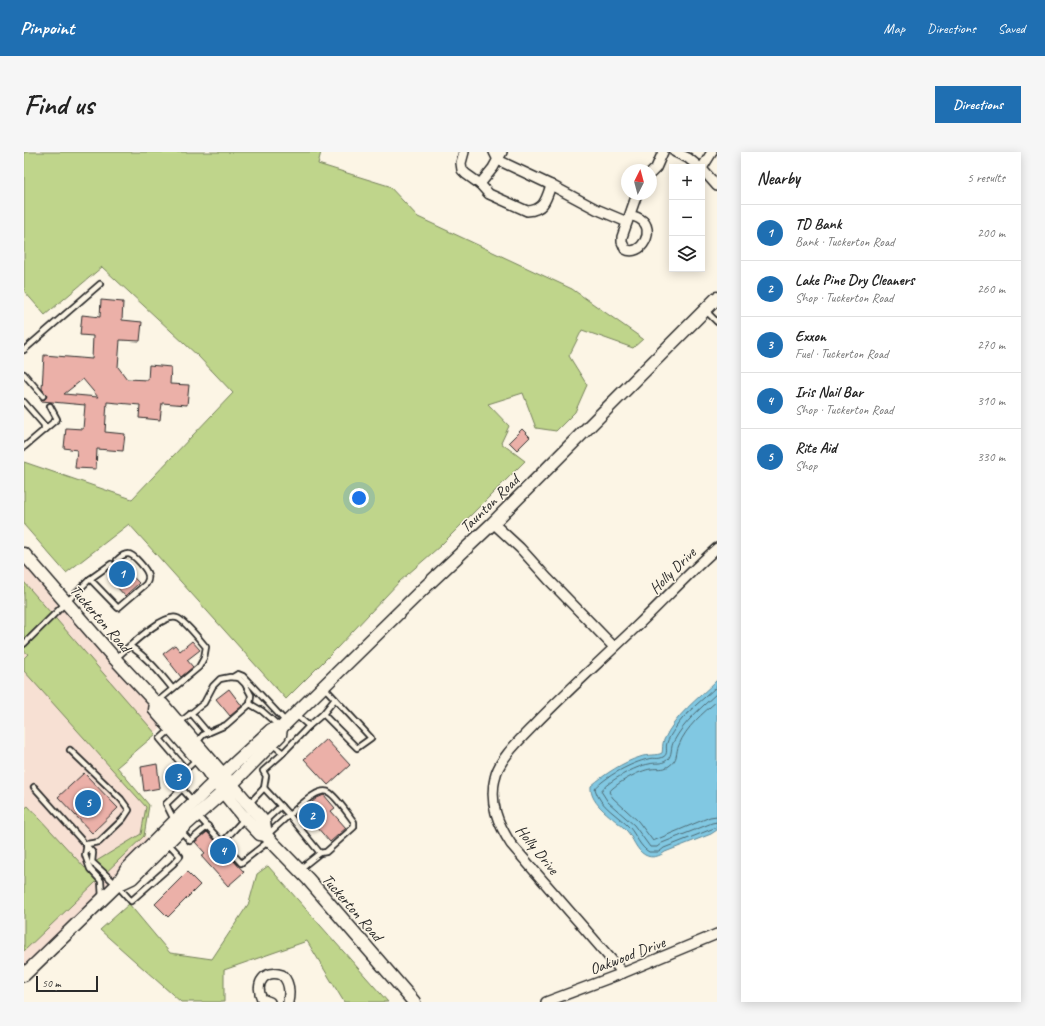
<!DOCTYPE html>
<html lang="en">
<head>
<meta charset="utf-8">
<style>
	body { margin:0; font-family:Caveat,sans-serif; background:#f6f6f6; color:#222 }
	.controls { position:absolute; right:12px; top:12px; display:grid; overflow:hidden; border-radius:0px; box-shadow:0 2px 10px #0003 }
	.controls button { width:36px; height:36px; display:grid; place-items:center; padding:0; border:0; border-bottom:1px solid #e0e0e0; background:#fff; color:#222; font:20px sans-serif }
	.compass { position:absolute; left:597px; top:12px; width:36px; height:36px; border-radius:50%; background:#fff; box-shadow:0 2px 10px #0003; rotate:6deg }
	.scale { position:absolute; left:12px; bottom:10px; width:62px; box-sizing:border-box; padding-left:4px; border:2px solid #2b2b2b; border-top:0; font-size:11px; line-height:14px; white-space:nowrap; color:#2b2b2b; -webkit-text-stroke:3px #fcf5e5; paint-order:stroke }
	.you { position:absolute; left:335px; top:346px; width:14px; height:14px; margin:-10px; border:3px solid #fff; border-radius:50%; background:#1a73e8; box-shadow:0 0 0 6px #1a73e833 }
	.badge { display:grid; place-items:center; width:26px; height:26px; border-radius:50%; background:#1f6fb2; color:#fff; font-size:13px; font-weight:700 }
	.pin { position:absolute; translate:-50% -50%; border:2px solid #fff; box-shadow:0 1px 4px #0006 }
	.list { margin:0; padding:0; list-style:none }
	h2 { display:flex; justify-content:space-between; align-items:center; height:52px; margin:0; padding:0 16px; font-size:17px }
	h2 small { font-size:13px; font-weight:400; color:#767676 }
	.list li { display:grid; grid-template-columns:26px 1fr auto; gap:12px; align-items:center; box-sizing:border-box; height:56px; padding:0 16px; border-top:1px solid #e0e0e0 }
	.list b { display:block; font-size:15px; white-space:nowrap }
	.list p { margin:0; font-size:13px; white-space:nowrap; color:#767676 }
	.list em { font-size:13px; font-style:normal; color:#767676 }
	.icon { flex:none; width:22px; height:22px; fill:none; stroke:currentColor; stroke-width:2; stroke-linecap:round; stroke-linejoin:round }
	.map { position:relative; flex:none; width:693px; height:850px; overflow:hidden; border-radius:0px }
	header { display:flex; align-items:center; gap:24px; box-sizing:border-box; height:56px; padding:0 20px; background:#1f6fb2; color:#fff }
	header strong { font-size:19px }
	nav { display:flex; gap:22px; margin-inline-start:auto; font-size:14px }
	.intro { display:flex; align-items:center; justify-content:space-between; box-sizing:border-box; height:96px; padding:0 24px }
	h1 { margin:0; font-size:28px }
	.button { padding:10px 18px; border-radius:0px; background:#1f6fb2; color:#fff; font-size:14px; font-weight:700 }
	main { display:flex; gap:24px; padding:0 24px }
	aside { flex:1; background:#fff; border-radius:0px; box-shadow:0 2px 10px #0003 }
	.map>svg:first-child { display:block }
	.built { fill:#f7e0d3 }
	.green { fill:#bfd58b; stroke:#75805b }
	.water { fill:#81c8e2; stroke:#5f8999 }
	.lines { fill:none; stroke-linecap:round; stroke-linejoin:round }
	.shore { stroke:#4d6a74; stroke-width:1 }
	.building { fill:#ebb0a8; stroke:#2b2b2b; fill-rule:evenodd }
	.lane-casing { stroke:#2b2b2b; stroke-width:8 }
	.street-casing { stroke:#2b2b2b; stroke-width:12 }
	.secondary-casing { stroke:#2b2b2b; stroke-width:15 }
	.lane { stroke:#fcf5e5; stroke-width:4.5 }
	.street { stroke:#fcf5e5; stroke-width:9 }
	.secondary { stroke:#fcf5e5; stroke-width:12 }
	.labels { text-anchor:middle; stroke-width:3; stroke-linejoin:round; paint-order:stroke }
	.street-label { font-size:16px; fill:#2b2b2b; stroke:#fcf5e5 }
</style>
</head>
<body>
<header>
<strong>Pinpoint</strong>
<nav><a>Map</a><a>Directions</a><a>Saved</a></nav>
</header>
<div class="intro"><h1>Find us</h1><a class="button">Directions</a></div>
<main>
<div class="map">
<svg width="693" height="850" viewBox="0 0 693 850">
	<rect width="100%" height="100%" fill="#fcf5e5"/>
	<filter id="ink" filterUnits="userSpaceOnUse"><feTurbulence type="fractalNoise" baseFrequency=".025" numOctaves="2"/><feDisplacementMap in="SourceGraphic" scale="8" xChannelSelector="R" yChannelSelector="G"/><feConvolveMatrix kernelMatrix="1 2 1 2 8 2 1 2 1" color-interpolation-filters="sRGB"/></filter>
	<g filter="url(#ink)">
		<!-- built -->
		<polygon class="built" points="0,402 143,570 93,615 125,653 120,683 132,695 0,823"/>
		<!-- green -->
		<g class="green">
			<polygon points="0,0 297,0 294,12 365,34 394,65 548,137 619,187 609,196 558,178 545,204 563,233 551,260 532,279 512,276 499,241 464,252 485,274 477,291 501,309 415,395 376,429 314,495 262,547 105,372 42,421 0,373 0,310 108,347 209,241 174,204 78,115 21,163 0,139"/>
			<polygon points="0,430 132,582 93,615 125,653 120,684 0,799 0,657 4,654 61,716 117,682 122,655 0,519 0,506 4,502 0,499"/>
			<polygon points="244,714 364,850 320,850 283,789 200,818 200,850 157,850 76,778 105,752 146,801 188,807 225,751 233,722"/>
		</g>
		<!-- water -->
		<path class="water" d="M693,528V678L687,682L641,700C636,704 628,707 621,703C612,698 609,686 603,679C591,666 565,653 567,634C581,622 599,610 616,605C623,602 633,604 638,601C639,597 638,592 640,588C651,563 674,547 693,528Z"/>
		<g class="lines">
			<!-- shore -->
			<g class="shore">
				<path d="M693,534C679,548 661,560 650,578C648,581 644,587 643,591C641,596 645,602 639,605C634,608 629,605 624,607C609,610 580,625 571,637C576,655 594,663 606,676C612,683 616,695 625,700H635L640,696L693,675"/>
				<path d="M693,541C677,556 660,570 650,589C646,595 649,603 643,608C637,613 631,610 625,612C612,614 584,629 577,639L584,650L610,673L626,695H633L638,691L688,671L693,670"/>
				<path d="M693,549C679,561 662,575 655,593C651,601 655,607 645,614C639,618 634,616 627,617C616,618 591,632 585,640L589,646L614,669L629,689L686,665L693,664"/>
			</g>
		</g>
		<!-- building -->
		<g class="building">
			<path d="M77,148L99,150L98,168L118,170L116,189L96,188L94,215L103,227L124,228L125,213L147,215L146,232L165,233L163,253L138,251L136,268L115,266L116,253L83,250L81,280L101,282L99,299L73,297L72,317L51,316L53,298L40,296L42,276L59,277L61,253L17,249V247H21L23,244L18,237L20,203L68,207L69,184L56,183L58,163L76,165ZM59,227L74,245L40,242Z"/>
			<polygon points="498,277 506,285 493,298 485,290"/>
			<polygon points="90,411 94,412 96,411 115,431 101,444 85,426 93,418 90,415"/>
			<polygon points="168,489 176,498 163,508 169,515 157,525 139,502 151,493 156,499"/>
			<polygon points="205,537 218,554 206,564 192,547"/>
			<polygon points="302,587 326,613 304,633 280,607"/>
			<polygon points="133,612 136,636 120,639 117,615"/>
			<polygon points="60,621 94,656 68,681 34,645"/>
			<polygon points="300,643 311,656 307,659 322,676 306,690 278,658 293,646"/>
			<polygon points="183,680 220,720 204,734 177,704 181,701 171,690"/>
			<polygon points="163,720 176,733 144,765 131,752"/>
		</g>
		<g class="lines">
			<defs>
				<g id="lane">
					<polyline points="682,159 693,170"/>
					<polyline points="0,198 76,132"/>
					<polyline points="0,222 19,244"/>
					<polyline points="0,250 20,273 20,278 0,295"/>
					<polyline points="20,278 33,267 26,254"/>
					<polyline points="66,427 87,412"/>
					<path d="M0,492L66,427L94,456L122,432C124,429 125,427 124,423C123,418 110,402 104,402C100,402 96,405 93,408"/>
					<path d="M106,494C124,506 135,520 148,536"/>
					<path d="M92,506C104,496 139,461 153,466C159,467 177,489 182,495L180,506L175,515L133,550"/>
					<polyline points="209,525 214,522 219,524 262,570"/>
					<polyline points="226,552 238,559 255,574"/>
					<polyline points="167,561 184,581"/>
					<polyline points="299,562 311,547"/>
					<polyline points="272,563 285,574 299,562 333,596 347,586 300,535"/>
					<polyline points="155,571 180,551 189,534 196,527 206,525 215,526 221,532 227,543 226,552 202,573 179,583 172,591"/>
					<polyline points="147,577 136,587 159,614 161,634 142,652 150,668"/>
					<polyline points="248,592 259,601"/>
					<polyline points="46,598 97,647 105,658 99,667 75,690 63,692"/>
					<polyline points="160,619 172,608"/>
					<polyline points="10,635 69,701 68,710 93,733 107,749 149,712 156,704 144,691"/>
					<path d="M240,636L265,663C274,656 295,633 306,641C314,647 324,662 330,670V675L302,700L296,701"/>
					<polyline points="158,637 169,649"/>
					<polyline points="225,652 240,636 242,624 239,619 257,603 285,574"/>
					<polyline points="173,663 217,711 245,689"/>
					<polyline points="241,669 257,654"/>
					<polyline points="156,678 166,689 184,674"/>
					<polyline points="243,683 265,663 296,701 276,717"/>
					<polyline points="198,691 220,667"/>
					<polyline points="63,692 61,703 66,717 77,729 78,746"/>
				</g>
				<g id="street">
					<path d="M440,0L437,11L438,18L442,22L456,32L465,42L503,59C520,58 522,48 527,33L474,8L470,0"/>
					<polyline points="651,0 664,6 675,15"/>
					<polyline points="678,16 688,0"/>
					<polyline points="678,17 693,34"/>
					<polyline points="627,21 632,16 639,0"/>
					<polyline points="456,32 469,16 478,0"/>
					<polyline points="527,33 572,57 603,70"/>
					<path d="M606,63C609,64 613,65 616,67C633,77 617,106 601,97L598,90V85L613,42"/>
					<polyline points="469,371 496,396 524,427 590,495"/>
					<path d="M599,821L487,692C474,672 465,651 471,626C475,606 498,586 512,571C545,537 581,505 615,472C641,447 666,420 693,396"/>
					<path d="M246,850L238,847C230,831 241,817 258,823C266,830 266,840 264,850"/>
					<polyline points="522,850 599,821 693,782"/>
				</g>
				<g id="secondary">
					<polyline points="0,402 91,507 132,551 138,552 150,566 240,670 242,683 246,688 284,727 390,850"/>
					<polyline points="132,551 131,558 183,618 191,630 217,662 236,682 242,683"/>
					<polyline points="93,733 108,726 156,678 208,632 256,583 257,576"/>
					<polyline points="0,823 93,733 102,718 182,638 247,578 257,576 398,438 469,371 693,146"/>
				</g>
			</defs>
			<!-- lane casing -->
			<use href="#lane" class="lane-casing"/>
			<!-- street casing -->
			<use href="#street" class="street-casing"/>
			<!-- secondary casing -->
			<use href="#secondary" class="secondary-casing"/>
			<!-- lane -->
			<use href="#lane" class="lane"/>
			<!-- street -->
			<use href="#street" class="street"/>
			<!-- secondary -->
			<use href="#secondary" class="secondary"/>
		</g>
	</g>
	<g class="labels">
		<!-- street labels -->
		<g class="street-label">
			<text transform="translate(465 351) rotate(-44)" y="6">Taunton Road</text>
			<text transform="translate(648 418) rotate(-45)" y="6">Holly Drive</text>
			<text transform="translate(77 466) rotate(49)" y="6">Tuckerton Road</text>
			<text transform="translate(514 697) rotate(51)" y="6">Holly Drive</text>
			<text transform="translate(329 755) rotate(49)" y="6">Tuckerton Road</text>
			<text transform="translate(603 803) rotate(-21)" y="6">Oakwood Drive</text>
		</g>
	</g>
</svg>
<div class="controls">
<button>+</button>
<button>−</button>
<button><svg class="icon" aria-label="layers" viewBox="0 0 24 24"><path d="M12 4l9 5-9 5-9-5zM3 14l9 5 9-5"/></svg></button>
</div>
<svg class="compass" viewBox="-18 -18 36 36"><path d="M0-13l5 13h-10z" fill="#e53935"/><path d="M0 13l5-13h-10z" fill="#767676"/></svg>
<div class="scale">50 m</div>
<div class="you"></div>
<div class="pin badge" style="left:98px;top:422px">1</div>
<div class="pin badge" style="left:288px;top:664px">2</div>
<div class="pin badge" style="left:154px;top:625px">3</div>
<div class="pin badge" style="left:199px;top:699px">4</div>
<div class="pin badge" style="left:64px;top:651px">5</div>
</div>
<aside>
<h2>Nearby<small>5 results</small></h2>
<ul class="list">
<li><span class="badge">1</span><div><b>TD Bank</b><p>Bank · Tuckerton Road</p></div><em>200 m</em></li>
<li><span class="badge">2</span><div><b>Lake Pine Dry Cleaners</b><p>Shop · Tuckerton Road</p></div><em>260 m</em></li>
<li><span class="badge">3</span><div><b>Exxon</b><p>Fuel · Tuckerton Road</p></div><em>270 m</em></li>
<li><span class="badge">4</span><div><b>Iris Nail Bar</b><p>Shop · Tuckerton Road</p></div><em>310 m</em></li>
<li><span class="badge">5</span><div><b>Rite Aid</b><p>Shop</p></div><em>330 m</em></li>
</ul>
</aside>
</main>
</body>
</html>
